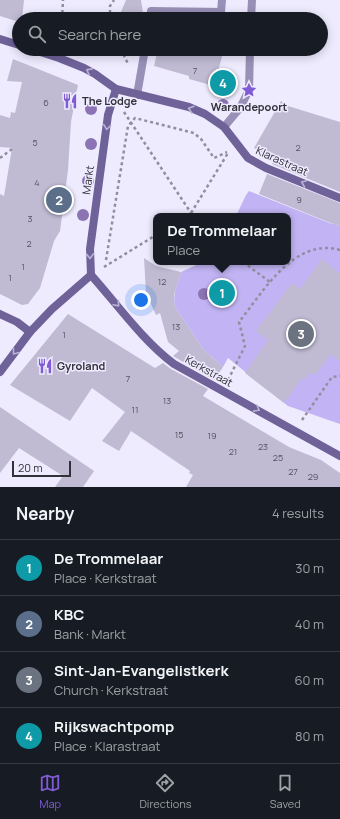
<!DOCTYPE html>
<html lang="en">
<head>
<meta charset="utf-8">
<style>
	body { margin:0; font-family:Manrope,sans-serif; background:#20242c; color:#f1f3f6 }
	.scale { position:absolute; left:12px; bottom:10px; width:59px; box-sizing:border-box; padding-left:4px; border:2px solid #323039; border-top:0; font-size:11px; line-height:14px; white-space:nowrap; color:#323039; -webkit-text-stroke:3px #eeebff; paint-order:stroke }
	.you { position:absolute; left:141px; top:300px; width:14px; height:14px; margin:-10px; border:3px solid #fff; border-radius:50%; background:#1a73e8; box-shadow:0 0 0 6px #1a73e833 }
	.badge { display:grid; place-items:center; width:26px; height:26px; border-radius:50%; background:#815bd6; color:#fff; font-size:13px; font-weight:700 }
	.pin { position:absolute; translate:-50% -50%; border:2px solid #fff; box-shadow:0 1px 4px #0006 }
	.popup { position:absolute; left:153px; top:213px; width:138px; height:52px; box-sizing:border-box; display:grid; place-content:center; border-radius:8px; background:#171b24; filter:drop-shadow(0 1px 3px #0005); font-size:13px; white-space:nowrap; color:#9ea1a6 }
	.popup b { font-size:15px; color:#f1f3f6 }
	.popup::after { content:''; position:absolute; left:50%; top:100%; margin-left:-8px; border:8px solid transparent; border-top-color:#171b24 }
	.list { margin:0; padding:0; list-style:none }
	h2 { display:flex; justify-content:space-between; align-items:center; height:52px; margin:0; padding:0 16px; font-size:17px }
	h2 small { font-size:13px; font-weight:400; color:#9ea1a6 }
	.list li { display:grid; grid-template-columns:26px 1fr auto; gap:12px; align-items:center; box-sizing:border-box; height:56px; padding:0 16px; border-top:1px solid #363941 }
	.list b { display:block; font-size:15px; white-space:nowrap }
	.list p { margin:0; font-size:13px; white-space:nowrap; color:#9ea1a6 }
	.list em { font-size:13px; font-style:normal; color:#9ea1a6 }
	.icon { flex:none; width:22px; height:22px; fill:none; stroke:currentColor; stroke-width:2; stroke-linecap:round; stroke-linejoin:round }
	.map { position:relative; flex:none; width:340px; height:487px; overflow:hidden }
	.search { position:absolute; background:#171b24; box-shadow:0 2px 10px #0003; left:12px; right:12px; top:12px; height:44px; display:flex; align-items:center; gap:10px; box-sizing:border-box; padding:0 14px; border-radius:22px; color:#9ea1a6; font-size:15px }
	.sheet { height:276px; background:#171b24 }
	nav { display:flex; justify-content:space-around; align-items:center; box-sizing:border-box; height:56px; border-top:1px solid #363941; background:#171b24; font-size:11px; color:#9ea1a6 }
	nav a { display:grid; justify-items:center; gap:2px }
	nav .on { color:#815bd6 }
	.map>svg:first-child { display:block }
	.green { fill:#c2b4f4 }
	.building { fill:#c0bbd3 }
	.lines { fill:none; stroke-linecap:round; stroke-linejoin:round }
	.path { stroke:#918f9d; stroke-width:2.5; stroke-dasharray:3 3; stroke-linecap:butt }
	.lane { stroke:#9890b6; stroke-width:8 }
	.street { stroke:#9890b6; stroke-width:8 }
	.secondary { stroke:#6f6299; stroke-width:8 }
	.tree { fill:#8c73b4 }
	.oneway { stroke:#bbb4d6 }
	.labels { text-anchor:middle; stroke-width:3; stroke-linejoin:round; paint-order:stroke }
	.number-label { font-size:9px; fill:#565360 }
	.poi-label { font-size:11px; font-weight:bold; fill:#323039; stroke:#eeebff; text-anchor:start }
	.street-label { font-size:11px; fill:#323039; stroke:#eeebff }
</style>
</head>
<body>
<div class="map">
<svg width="340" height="487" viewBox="0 0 340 487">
	<rect width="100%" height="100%" fill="#eeebff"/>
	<!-- green -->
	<path class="green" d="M249,191L332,224L333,223L340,226V424L288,406L228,358L223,367L203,349L175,307C172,295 178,283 181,272L203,262H288V216H236L246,195Z"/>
	<!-- building -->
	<g class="building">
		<polygon points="0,0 24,0 22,19 19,19 19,22 0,16"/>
		<polygon points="126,0 141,0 144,19 118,19"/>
		<polygon points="158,49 209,49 223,53 214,86 189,79 189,76 154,66"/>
		<polygon points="13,59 78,85 71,122 68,170 60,231 54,241 40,288 28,304 22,305 0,294 0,194 4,196 12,148 0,147 0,115 10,118 11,112 15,113 22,82 7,81"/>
		<polygon points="281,101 288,106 340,122 340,192 272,164 274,159 254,148"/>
		<polygon points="267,174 340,203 340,226 333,223 333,224 259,194"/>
		<polygon points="144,258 156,266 181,272 174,295 174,300 175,307 203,349 223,367 214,380 173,356 179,351 168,342 160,313 156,315 146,293"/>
		<polygon points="322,259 340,274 340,362 331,354 315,375 311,372 304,380 302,378 284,403 245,373 268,340 256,331 292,283 300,289"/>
		<polygon points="68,314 155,368 163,363 171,369 208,389 203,396 289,447 321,460 340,473 340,487 186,487 193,475 189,473 190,471 131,431 119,451 102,441 125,412 92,388 70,421 10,385"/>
		<polygon points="0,407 94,471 83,487 55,487 63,476 19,448 0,473"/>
	</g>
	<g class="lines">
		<!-- path -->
		<g class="path">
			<polyline points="62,19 63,0"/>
			<polyline points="110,19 110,6 114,0"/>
			<polyline points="121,49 128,64"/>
			<polyline points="124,112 193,216"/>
			<polyline points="0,158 12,149"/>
			<polyline points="186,216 191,213 228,153"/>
			<polyline points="106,260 128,126 135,118 194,133 201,139 214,158 227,152"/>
			<polyline points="243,262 270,282"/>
			<polyline points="104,267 156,235"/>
			<path d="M228,380L245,346L239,322C263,292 294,237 340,250"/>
			<polyline points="302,420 332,377 340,376"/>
		</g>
		<!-- lane -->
		<g class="lane">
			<polyline points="150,19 151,11 221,12 222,0"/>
			<polyline points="137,95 145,49"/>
		</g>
		<!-- street -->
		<g class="street">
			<polyline points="251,19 252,0"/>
			<polyline points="224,127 240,108 249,90 250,49"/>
		</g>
		<!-- secondary -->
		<g class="secondary">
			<polyline points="0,39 19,45"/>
			<polyline points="31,49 59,58 84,68 95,74 116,89 189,107 205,114 224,127 248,158 266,168 340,198"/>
			<path d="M91,275C117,304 143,341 174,364L340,456"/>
			<polyline points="91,275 90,249 108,115 116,89"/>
			<polyline points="0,314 17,322 30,332"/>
			<polyline points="0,372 30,332 52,309 91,275"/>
		</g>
	</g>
	<!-- trees -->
	<g class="tree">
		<circle cx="223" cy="105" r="6"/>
		<circle cx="91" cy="109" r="6"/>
		<circle cx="91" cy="144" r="6"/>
		<circle cx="88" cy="181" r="6"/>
		<circle cx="83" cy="215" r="6"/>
		<circle cx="204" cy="294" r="6"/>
	</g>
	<!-- one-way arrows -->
	<defs><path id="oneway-chevron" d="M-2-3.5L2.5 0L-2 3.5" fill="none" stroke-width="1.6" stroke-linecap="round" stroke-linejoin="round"/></defs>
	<g class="oneway">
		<use href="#oneway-chevron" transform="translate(89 71) rotate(-153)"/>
		<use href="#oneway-chevron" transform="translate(191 109) rotate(-162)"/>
		<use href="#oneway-chevron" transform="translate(107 127) rotate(98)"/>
		<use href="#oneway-chevron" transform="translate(304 183) rotate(-158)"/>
		<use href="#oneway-chevron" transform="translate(90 256) rotate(88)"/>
		<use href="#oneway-chevron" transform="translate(117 304) rotate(49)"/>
		<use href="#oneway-chevron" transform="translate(15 352) rotate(128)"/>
		<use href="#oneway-chevron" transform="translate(257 409) rotate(29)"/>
	</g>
	<!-- icons -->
	<defs>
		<symbol id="sight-bare" viewBox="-9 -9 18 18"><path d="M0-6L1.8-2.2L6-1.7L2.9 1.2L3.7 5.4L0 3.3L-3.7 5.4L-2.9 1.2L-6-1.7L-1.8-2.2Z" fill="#815bd6" stroke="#eeebff" stroke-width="2.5" paint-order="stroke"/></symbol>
		<symbol id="restaurant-bare" viewBox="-9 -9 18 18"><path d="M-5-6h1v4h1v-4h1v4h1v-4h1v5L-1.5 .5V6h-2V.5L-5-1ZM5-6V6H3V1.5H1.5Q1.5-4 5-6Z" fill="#815bd6" stroke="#eeebff" stroke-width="2.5" paint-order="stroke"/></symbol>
	</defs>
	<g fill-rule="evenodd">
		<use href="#sight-bare" x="238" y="79" width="22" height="22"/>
		<use href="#restaurant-bare" x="59" y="90" width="22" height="22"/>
		<use href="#restaurant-bare" x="34" y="355" width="22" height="22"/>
	</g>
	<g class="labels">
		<!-- number labels -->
		<g class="number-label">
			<text x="195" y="74">7</text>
			<text x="46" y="106">6</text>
			<text x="35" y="146">5</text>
			<text x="298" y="151">2</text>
			<text x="37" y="186">4</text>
			<text x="299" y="203">9</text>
			<text x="30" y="222">3</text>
			<text x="29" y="247">2</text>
			<text x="23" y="270">1</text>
			<text x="10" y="281">1</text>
			<text x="162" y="285">12</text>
			<text x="176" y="330">13</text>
			<text x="64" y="338">1</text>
			<text x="128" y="382">7</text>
			<text x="167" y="404">13</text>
			<text x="135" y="413">11</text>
			<text x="179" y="438">15</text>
			<text x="212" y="439">19</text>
			<text x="263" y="450">23</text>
			<text x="233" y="455">21</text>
			<text x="278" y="461">25</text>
			<text x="293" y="475">27</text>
			<text x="313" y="480">29</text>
		</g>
		<!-- poi labels -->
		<g class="poi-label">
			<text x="82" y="105">The Lodge</text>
			<text x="249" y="111" text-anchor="middle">Warandepoort</text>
			<text x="57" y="370">Gyroland</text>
		</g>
		<!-- street labels -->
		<g class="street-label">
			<text transform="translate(282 161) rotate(24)" y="4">Klarastraat</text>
			<text transform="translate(88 180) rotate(-82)" y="4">Markt</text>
			<text transform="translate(209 371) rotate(29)" y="4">Kerkstraat</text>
		</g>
	</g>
</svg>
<div class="scale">20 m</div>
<div class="you"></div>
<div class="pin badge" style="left:222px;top:293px;background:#0f9aa8">1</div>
<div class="popup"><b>De Trommelaar</b>Place</div>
<div class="pin badge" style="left:59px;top:200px;background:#5c6f8a">2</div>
<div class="pin badge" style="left:301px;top:334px;background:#6b7280">3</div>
<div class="pin badge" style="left:223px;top:83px;background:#0f9aa8">4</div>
<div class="search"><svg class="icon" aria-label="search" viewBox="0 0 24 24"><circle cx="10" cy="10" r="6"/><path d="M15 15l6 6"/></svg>Search here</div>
</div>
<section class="sheet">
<h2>Nearby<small>4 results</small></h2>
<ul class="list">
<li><span class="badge" style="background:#0f9aa8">1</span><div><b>De Trommelaar</b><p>Place · Kerkstraat</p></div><em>30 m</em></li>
<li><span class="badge" style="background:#5c6f8a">2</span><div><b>KBC</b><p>Bank · Markt</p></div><em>40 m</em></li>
<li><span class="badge" style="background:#6b7280">3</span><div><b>Sint-Jan-Evangelistkerk</b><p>Church · Kerkstraat</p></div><em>60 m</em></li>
<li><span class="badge" style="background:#0f9aa8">4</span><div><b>Rijkswachtpomp</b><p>Place · Klarastraat</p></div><em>80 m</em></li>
</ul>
</section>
<nav>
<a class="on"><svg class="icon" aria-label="map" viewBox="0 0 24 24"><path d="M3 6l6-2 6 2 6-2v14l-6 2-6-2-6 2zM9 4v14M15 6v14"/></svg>Map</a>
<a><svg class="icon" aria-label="directions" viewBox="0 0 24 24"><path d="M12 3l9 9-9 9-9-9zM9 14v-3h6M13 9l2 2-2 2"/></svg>Directions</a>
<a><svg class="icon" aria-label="saved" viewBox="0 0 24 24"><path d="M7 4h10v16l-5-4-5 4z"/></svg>Saved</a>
</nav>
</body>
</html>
